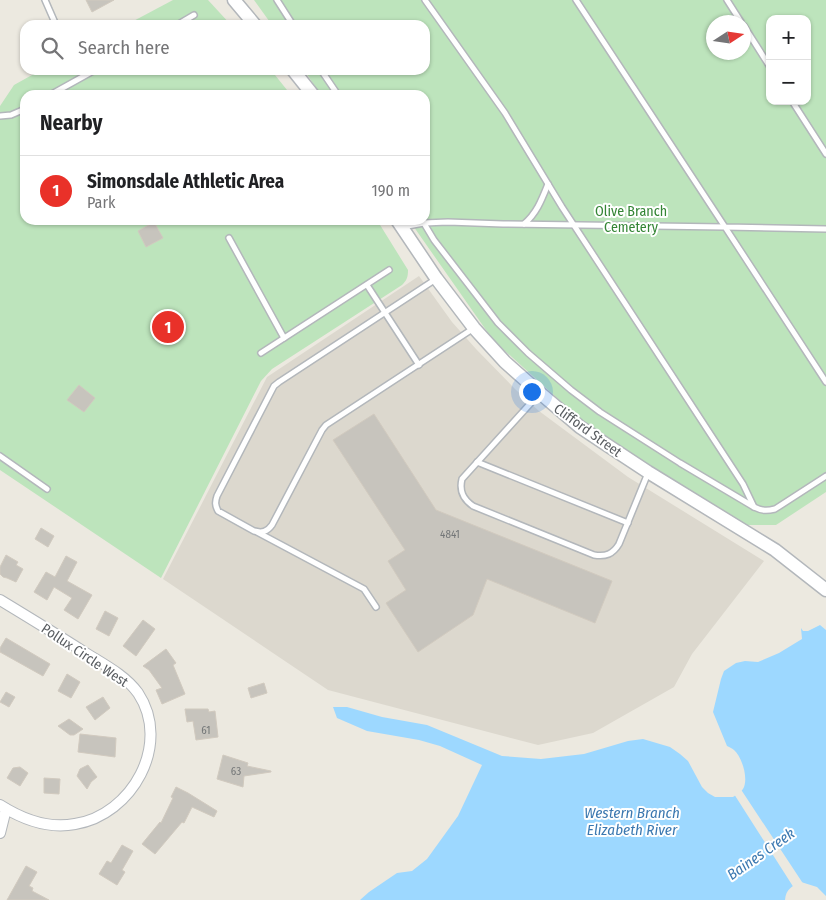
<!DOCTYPE html>
<html lang="en">
<head>
<meta charset="utf-8">
<style>
	body { margin:0; font-family:"Fira Sans Condensed",sans-serif; background:#f6f6f6; color:#202124 }
	.controls { position:absolute; right:15px; top:15px; display:grid; overflow:hidden; border-radius:10px; box-shadow:0 1px 4px #0004 }
	.controls button { width:45px; height:45px; display:grid; place-items:center; padding:0; border:0; border-bottom:1px solid #e0e0e0; background:#fff; color:#202124; font:25px sans-serif }
	.compass { position:absolute; left:706px; top:15px; width:45px; height:45px; border-radius:50%; background:#fff; box-shadow:0 1px 4px #0004; rotate:78deg }
	.you { position:absolute; left:531px; top:391px; width:18px; height:18px; margin:-12px; border:4px solid #fff; border-radius:50%; background:#1a73e8; box-shadow:0 0 0 8px #1a73e833 }
	.badge { display:grid; place-items:center; width:32px; height:32px; border-radius:50%; background:#e93129; color:#fff; font-size:16px; font-weight:700 }
	.pin { position:absolute; translate:-50% -50%; border:2px solid #fff; box-shadow:0 1px 5px #0006 }
	.list { margin:0; padding:0; list-style:none }
	h2 { display:flex; justify-content:space-between; align-items:center; height:65px; margin:0; padding:0 20px; font-size:21px }
	h2 small { font-size:16px; font-weight:400; color:#757577 }
	.list li { display:grid; grid-template-columns:32px 1fr auto; gap:15px; align-items:center; box-sizing:border-box; height:70px; padding:0 20px; border-top:1px solid #e0e0e0 }
	.list b { display:block; font-size:19px; white-space:nowrap }
	.list p { margin:0; font-size:16px; white-space:nowrap; color:#757577 }
	.list em { font-size:16px; font-style:normal; color:#757577 }
	.icon { flex:none; width:28px; height:28px; fill:none; stroke:currentColor; stroke-width:2; stroke-linecap:round; stroke-linejoin:round }
	.map { position:relative; flex:none; width:826px; height:900px; overflow:hidden }
	.search { position:absolute; background:#fff; box-shadow:0 1px 4px #0004; left:20px; top:20px; width:410px; height:55px; display:flex; align-items:center; gap:12px; box-sizing:border-box; padding:0 18px; border-radius:15px; color:#757577; font-size:19px }
	.panel { position:absolute; background:#fff; box-shadow:0 1px 4px #0004; left:20px; top:90px; width:410px; height:135px; border-radius:15px }
	.map>svg:first-child { display:block }
	.education { fill:#dcd8ce }
	.green { fill:#bde4bc; fill-rule:evenodd }
	.water { fill:#9dd8ff }
	.pier { fill:#ece9e0 }
	.building { fill:#c7c4bd; stroke:#d1cabf }
	.lines { fill:none; stroke-linecap:round; stroke-linejoin:round }
	.service-casing { stroke:#b3b7bb; stroke-width:8 }
	.minor-casing { stroke:#b3b7bb; stroke-width:12 }
	.tertiary-casing { stroke:#b3b7bb; stroke-width:15 }
	.service { stroke:#fff; stroke-width:5 }
	.minor { stroke:#fff; stroke-width:10 }
	.tertiary { stroke:#fff; stroke-width:12 }
	.labels { text-anchor:middle; stroke-width:4; stroke-linejoin:round; paint-order:stroke }
	.number-label { font-size:11px; fill:#747778 }
	.park-label { font-size:14px; fill:#348535; stroke:#fff }
	.street-label { font-size:14px; fill:#595d61; stroke:#fff }
	.water-label { font-size:15px; font-style:italic; fill:#3b78b0; stroke:#fff }
</style>
</head>
<body>
<div class="map">
<svg width="826" height="900" viewBox="0 0 826 900">
	<rect width="100%" height="100%" fill="#ece9e0"/>
	<!-- education -->
	<polygon class="education" points="419,276 452,322 476,349 515,389 539,411 628,477 764,561 692,654 674,687 593,733 538,745 328,690 163,579 267,377"/>
	<!-- green -->
	<g class="green">
		<polygon points="173,0 208,0 231,25 126,25"/>
		<path d="M254,0H826V492L776,525H739L579,418L493,340L409,220H425V95H321L304,70H425V25H272ZM770,19H807V101H770ZM714,22H744V52H714Z"/>
		<path d="M41,70H271L291,95H25V220H377L408,270C408,277 407,280 402,285L272,369L261,381L161,578L0,470V106L14,85Z"/>
	</g>
	<!-- water -->
	<path class="water" d="M820,625L826,630V896L817,887L801,882C792,886 786,889 785,900H360L369,892L397,873L412,871L427,859L458,816L482,765L440,746L419,740L367,731L337,718L333,707H347L382,717L427,725L502,756L541,759L584,754L628,741L643,739L670,747L680,754L688,761L702,787L708,793L715,797H733C736,795 741,792 743,789C749,779 742,757 734,750C732,748 729,747 727,746L713,712L721,679L724,671L736,663L745,661L758,662L779,653L802,639L801,628L803,631H808Z"/>
	<!-- pier -->
	<polygon class="pier" points="740,788 804,885 801,885 794,888 734,794"/>
	<!-- building -->
	<g class="building">
		<polygon points="86,0 114,0 92,12"/>
		<polygon points="154,222 163,238 146,247 138,231"/>
		<polygon points="79,385 95,398 84,412 67,400"/>
		<polygon points="374,414 436,510 612,581 595,623 487,579 473,615 418,652 386,603 406,590 388,561 405,550 333,440"/>
		<polygon points="41,528 54,536 48,547 35,539"/>
		<polygon points="6,555 18,562 16,565 23,569 16,582 7,578 3,577 0,574 0,567"/>
		<polygon points="66,556 77,562 67,581 92,595 78,619 64,610 72,598 54,587 47,600 34,592 46,572 55,577"/>
		<polygon points="105,611 118,618 109,636 96,629"/>
		<polygon points="143,620 155,629 136,656 123,646"/>
		<polygon points="6,638 50,664 43,676 0,652 0,648"/>
		<polygon points="166,649 176,663 173,665 185,694 162,704 156,690 162,688 149,670 143,666"/>
		<polygon points="67,674 80,682 71,698 58,691"/>
		<polygon points="264,683 267,693 251,698 248,688"/>
		<polygon points="6,692 15,697 9,707 0,702"/>
		<polygon points="103,697 110,708 95,720 86,707"/>
		<polygon points="185,709 208,709 209,712 215,711 218,737 196,740 193,721 187,722"/>
		<polygon points="69,719 83,729 74,735 70,735 58,726"/>
		<polygon points="80,734 116,738 115,757 78,752"/>
		<polygon points="223,755 248,763 247,766 271,771 271,772 244,776 243,787 217,779"/>
		<polygon points="88,765 97,777 91,782 87,789 77,776 80,769"/>
		<polygon points="20,767 28,773 20,786 7,778 13,768"/>
		<polygon points="44,778 60,779 59,794 44,793"/>
		<polygon points="176,787 188,793 217,811 214,817 192,807 184,823 182,822 155,854 142,844 160,822 161,823 173,798 171,797"/>
		<polygon points="122,845 133,851 122,870 125,872 117,885 99,874 107,861 111,863"/>
		<polygon points="26,866 37,872 29,886 33,888 32,891 49,900 7,900"/>
	</g>
	<g class="lines">
		<defs>
			<g id="service">
				<polyline points="45,0 56,25"/>
				<polyline points="277,0 293,25"/>
				<polyline points="425,0 505,113 562,207 743,484 754,507"/>
				<polyline points="576,0 725,227 826,229"/>
				<polyline points="727,0 741,22"/>
				<polyline points="177,25 194,15"/>
				<polyline points="744,26 770,67"/>
				<polyline points="321,70 338,95"/>
				<polyline points="50,95 95,70"/>
				<polyline points="792,101 826,154"/>
				<polyline points="0,116 11,115 25,109"/>
				<path d="M422,220L434,240L498,323L528,353L571,390L600,412L680,463L754,507C762,511 767,511 775,509L826,476"/>
				<path d="M524,224C537,213 542,199 548,184"/>
				<polyline points="402,227 424,223 448,222 503,224 725,227 826,382"/>
				<polyline points="229,238 284,338"/>
				<path d="M436,279L279,382L274,386L217,496C215,502 215,505 218,511L254,531C262,533 267,532 272,525L322,430L326,425L474,328"/>
				<polyline points="367,285 419,365"/>
				<polyline points="261,353 389,270"/>
				<path d="M539,394L462,479C459,491 463,499 473,506L594,555C606,557 613,554 619,544L648,473"/>
				<polyline points="0,456 47,489"/>
				<polyline points="477,462 628,523"/>
				<polyline points="257,532 364,589 376,607"/>
			</g>
			<g id="minor">
				<path d="M0,600C28,617 56,634 84,652C103,664 125,675 138,693C172,744 132,815 75,824C49,829 22,819 0,805"/>
				<polyline points="0,833 6,809"/>
			</g>
			<g id="tertiary">
				<polyline points="234,0 255,25"/>
				<polyline points="293,70 313,95"/>
				<polyline points="397,220 436,278 474,328 505,362 540,393 580,427 604,443 648,472 775,550 826,590"/>
			</g>
		</defs>
		<!-- service casing -->
		<use href="#service" class="service-casing"/>
		<!-- minor casing -->
		<use href="#minor" class="minor-casing"/>
		<!-- tertiary casing -->
		<use href="#tertiary" class="tertiary-casing"/>
		<!-- service -->
		<use href="#service" class="service"/>
		<!-- minor -->
		<use href="#minor" class="minor"/>
		<!-- tertiary -->
		<use href="#tertiary" class="tertiary"/>
	</g>
	<g class="labels">
		<!-- number labels -->
		<g class="number-label">
			<text x="450" y="538">4841</text>
			<text x="206" y="734">61</text>
			<text x="236" y="775">63</text>
		</g>
		<!-- park labels -->
		<g class="park-label">
			<text x="631" y="216">Olive Branch<tspan x="631" dy="16">Cemetery</tspan></text>
		</g>
		<!-- street labels -->
		<g class="street-label">
			<text transform="translate(588 430) rotate(36)" y="5">Clifford Street</text>
			<text transform="translate(85 655) rotate(34)" y="5">Pollux Circle West</text>
		</g>
		<!-- water labels -->
		<g class="water-label">
			<text x="632" y="818">Western Branch<tspan x="632" dy="17">Elizabeth River</tspan></text>
			<text transform="translate(761 854) rotate(-35)" y="5">Baines Creek</text>
		</g>
	</g>
</svg>
<div class="controls">
<button>+</button>
<button>−</button>
</div>
<svg class="compass" viewBox="-18 -18 36 36"><path d="M0-13l5 13h-10z" fill="#e53935"/><path d="M0 13l5-13h-10z" fill="#757577"/></svg>
<div class="you"></div>
<div class="pin badge" style="left:168px;top:327px">1</div>
<div class="search"><svg class="icon" aria-label="search" viewBox="0 0 24 24"><circle cx="10" cy="10" r="6"/><path d="M15 15l6 6"/></svg>Search here</div>
<section class="panel">
<h2>Nearby<small></small></h2>
<ul class="list">
<li><span class="badge">1</span><div><b>Simonsdale Athletic Area</b><p>Park</p></div><em>190 m</em></li>
</ul>
</section>
</div>
</body>
</html>
